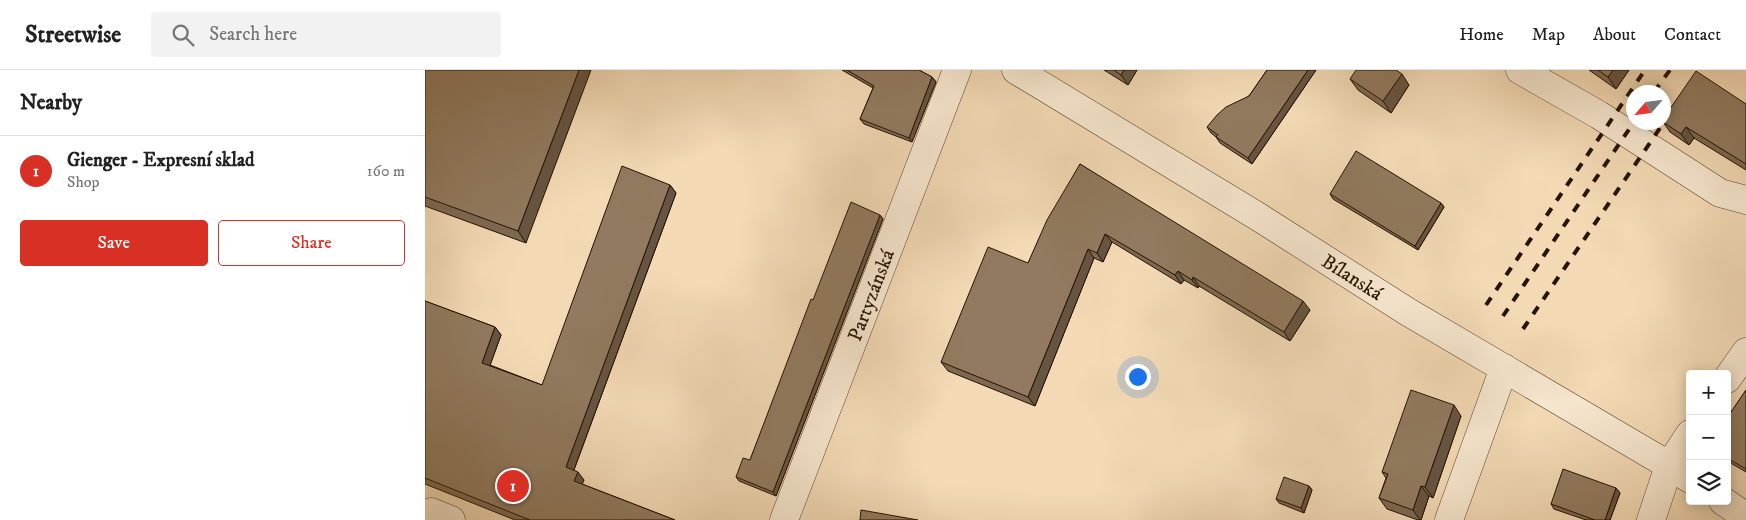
<!DOCTYPE html>
<html lang="en">
<head>
<meta charset="utf-8">
<style>
	body { margin:0; font-family:"IM FELL DW Pica",serif; background:#f2f2f2; color:#222 }
	.controls { position:absolute; right:15px; bottom:15px; display:grid; overflow:hidden; border-radius:5px; box-shadow:0 2px 12px #0003 }
	.controls button { width:45px; height:45px; display:grid; place-items:center; padding:0; border:0; border-bottom:1px solid #e0e0e0; background:#fff; color:#222; font:25px sans-serif }
	.compass { position:absolute; left:1201px; top:15px; width:45px; height:45px; border-radius:50%; background:#fff; box-shadow:0 2px 12px #0003; rotate:242deg }
	.you { position:absolute; left:712px; top:306px; width:18px; height:18px; margin:-12px; border:4px solid #fff; border-radius:50%; background:#1a73e8; box-shadow:0 0 0 8px #1a73e833 }
	.badge { display:grid; place-items:center; width:32px; height:32px; border-radius:50%; background:#d93025; color:#fff; font-size:16px; font-weight:700 }
	.pin { position:absolute; translate:-50% -50%; border:2px solid #fff; box-shadow:0 1px 5px #0006 }
	.list { margin:0; padding:0; list-style:none }
	h2 { display:flex; justify-content:space-between; align-items:center; height:65px; margin:0; padding:0 20px; font-size:21px }
	h2 small { font-size:16px; font-weight:400; color:#767676 }
	.list li { display:grid; grid-template-columns:32px 1fr auto; gap:15px; align-items:center; box-sizing:border-box; height:70px; padding:0 20px; border-top:1px solid #e0e0e0 }
	.list b { display:block; font-size:19px; white-space:nowrap }
	.list p { margin:0; font-size:16px; white-space:nowrap; color:#767676 }
	.list em { font-size:16px; font-style:normal; color:#767676 }
	.actions { display:flex; gap:10px; padding:15px 20px }
	.actions a { flex:1; padding:11px 0; border:1px solid #d93025; border-radius:5px; text-align:center; font-size:18px; color:#d93025 }
	.actions .main { background:#d93025; color:#fff }
	.icon { flex:none; width:28px; height:28px; fill:none; stroke:currentColor; stroke-width:2; stroke-linecap:round; stroke-linejoin:round }
	.map { position:relative; flex:none; width:1321px; height:450px; overflow:hidden }
	header { display:flex; align-items:center; gap:30px; box-sizing:border-box; height:70px; padding:0 25px; background:#fff; border-bottom:1px solid #e0e0e0 }
	header strong { font-size:24px }
	nav { display:flex; gap:28px; margin-inline-start:auto; font-size:18px }
	.search { width:350px; height:45px; background:#f2f2f2; display:flex; align-items:center; gap:12px; box-sizing:border-box; padding:0 18px; border-radius:5px; color:#767676; font-size:19px }
	main { display:flex }
	aside { flex:1; background:#fff }
	.map>svg:first-child { display:block }
	.lines { fill:none; stroke-linecap:round; stroke-linejoin:round }
	.minor-casing { stroke:#59452f; stroke-width:29 }
	.minor { stroke:#f7e7cf; stroke-width:28 }
	.rail { stroke:#261302; stroke-width:4; stroke-dasharray:9 9; stroke-linecap:butt }
	.wall { fill:#7d6952; stroke:#261302 }
	.shaded-wall { fill:#665542; stroke:#261302 }
	.building { fill:#917a5f; stroke:#261302 }
	.labels { text-anchor:middle; stroke-width:4; stroke-linejoin:round; paint-order:stroke }
	.street-label { font-size:20px; fill:#261302; stroke:#f7e7cf }
</style>
</head>
<body>
<header>
<strong>Streetwise</strong>
<div class="search"><svg class="icon" aria-label="search" viewBox="0 0 24 24"><circle cx="10" cy="10" r="6"/><path d="M15 15l6 6"/></svg>Search here</div>
<nav><a>Home</a><a>Map</a><a>About</a><a>Contact</a></nav>
</header>
<main>
<aside>
<h2>Nearby<small></small></h2>
<ul class="list">
<li><span class="badge">1</span><div><b>Gienger - Expresní sklad</b><p>Shop</p></div><em>160 m</em></li>
</ul>
<div class="actions"><a class="main">Save</a><a>Share</a></div>
</aside>
<div class="map">
<svg width="1321" height="450" viewBox="0 0 1321 450">
	<rect width="100%" height="100%" fill="#f3dab5"/>
	<filter id="stains"><feTurbulence type="fractalNoise" baseFrequency=".004" numOctaves="4"/><feColorMatrix values="0 0 0 0 .2 0 0 0 0 .09 0 0 0 0 .02 0 0 0 .5 -.17"/></filter>
	<radialGradient id="worn" r=".72"><stop offset=".6" stop-color="#630" stop-opacity="0"/><stop offset="1" stop-color="#630" stop-opacity=".3"/></radialGradient>
	<g class="lines">
		<defs>
			<g id="minor">
				<path id="s1" d="M591,0L832,146L983,242L1235,390L1265,409"/>
				<polyline points="1095,0 1174,45 1295,123 1321,130"/>
				<polyline points="1302,309 1321,282"/>
				<polyline points="1298,431 1321,447"/>
				<polyline points="6,442 26,450"/>
				<path id="s2" d="M359,450L532,0"/>
				<polyline points="1024,450 1079,298"/>
				<polyline points="1226,450 1244,396 1265,364"/>
			</g>
		</defs>
		<!-- minor casing -->
		<use href="#minor" class="minor-casing"/>
		<!-- minor -->
		<use href="#minor" class="minor"/>
		<!-- rail -->
		<g class="rail">
			<polyline points="1229,22 1245,0"/>
			<polyline points="1061,235 1220,0"/>
			<polyline points="1078,246 1209,52"/>
			<polyline points="1098,259 1246,42"/>
		</g>
	</g>
	<!-- wall -->
	<g class="wall">
		<polygon points="0,0 101,173 0,136"/>
		<polygon points="417,0 494,0 507,7 511,12 487,72 439,54 435,49 448,18"/>
		<polygon points="679,0 712,0 703,15"/>
		<polygon points="842,0 891,0 827,94 795,73 791,67 786,63 782,57 824,26"/>
		<polygon points="1164,0 1204,0 1191,19"/>
		<polygon points="925,9 984,15 966,43 933,20"/>
		<polygon points="1321,34 1321,100 1269,68 1264,75 1245,62 1238,52 1238,49"/>
		<polygon points="655,94 885,240 865,271 774,216 773,218 759,210 756,214 687,172 678,192 669,188 610,336 523,301 516,292 603,193"/>
		<polygon points="245,115 251,123 149,400 159,410 157,414 250,450 90,450 0,414 0,231 70,257 76,265 65,295 117,315"/>
		<polygon points="905,124 1016,133 1019,137 993,180 908,129"/>
		<polygon points="455,145 458,149 351,426 314,411 311,407 325,390 388,230"/>
		<polygon points="1321,320 1321,402 1302,391 1302,348"/>
		<polygon points="1036,346 1008,428 1004,426 996,450 993,450 962,439 954,428 961,408 957,402"/>
		<polygon points="884,416 887,420 879,443 854,433 851,429"/>
		<polygon points="1191,418 1195,423 1185,450 1161,450 1129,439 1126,434"/>
	</g>
	<!-- shaded-wall -->
	<g class="shaded-wall">
		<polygon points="154,0 166,0 101,173 93,161"/>
		<polygon points="699,0 712,0 703,15 696,5"/>
		<polygon points="883,0 891,0 827,94 823,88"/>
		<polygon points="1188,0 1204,0 1191,19 1183,7"/>
		<polygon points="977,4 984,15 966,43 958,31"/>
		<polygon points="507,7 511,12 487,72 484,68"/>
		<polygon points="1261,57 1269,68 1264,75 1256,64"/>
		<polygon points="245,115 251,123 147,405 141,397"/>
		<polygon points="1016,133 1019,137 993,180 990,176"/>
		<polygon points="455,145 458,149 351,426 348,422"/>
		<polygon points="680,164 687,172 678,192 672,183"/>
		<polygon points="663,179 669,188 610,336 603,327"/>
		<polygon points="753,201 759,210 756,214 750,205"/>
		<polygon points="768,207 774,216 773,218 767,210"/>
		<polygon points="878,231 885,240 865,271 859,262"/>
		<polygon points="70,257 76,265 63,301 57,293"/>
		<polygon points="1029,335 1036,346 1008,428 1000,417"/>
		<polygon points="153,402 159,410 155,419 149,411"/>
		<polygon points="884,416 887,420 879,443 876,438"/>
		<polygon points="996,416 1004,426 996,450 995,450 988,440"/>
		<polygon points="1191,418 1195,423 1185,450 1180,450"/>
	</g>
	<!-- building -->
	<g class="building">
		<polygon points="0,0 154,0 93,161 0,127"/>
		<polygon points="422,0 494,0 507,7 484,68 435,49 449,16"/>
		<polygon points="689,0 699,0 696,5"/>
		<polygon points="842,0 883,0 823,88 791,67 793,65 782,57 792,45 801,37 824,26"/>
		<polygon points="931,0 971,0 977,4 958,31 925,9"/>
		<polygon points="1173,0 1188,0 1183,7"/>
		<polygon points="1271,1 1321,34 1321,94 1261,57 1256,64 1238,52 1238,49"/>
		<polygon points="931,81 1016,133 990,176 905,124"/>
		<polygon points="655,94 878,231 859,262 768,207 767,210 753,201 750,205 680,164 672,183 663,179 603,327 516,292 563,177 603,193 622,150"/>
		<polygon points="197,96 245,115 141,397 153,402 149,411 250,450 105,450 0,408 0,231 70,257 57,293 117,315"/>
		<polygon points="426,132 455,145 348,422 311,407 318,388 325,390 386,229 388,230"/>
		<polygon points="986,320 1029,335 1000,417 996,416 988,440 954,428 963,404 957,402"/>
		<polygon points="1321,320 1321,399 1302,388 1302,348"/>
		<polygon points="1138,399 1191,418 1180,450 1170,450 1126,434"/>
		<polygon points="859,407 884,416 876,438 851,429"/>
		<polygon points="436,440 493,450 435,450"/>
	</g>
	<g class="labels">
		<!-- street labels -->
		<g class="street-label">
			<text dy="7" stroke="none"><textPath href="#s1" startOffset="395">Bílanská</textPath></text>
			<text dy="7" stroke="none"><textPath href="#s2" startOffset="241">Partyzánská</textPath></text>
		</g>
	</g>
	<rect width="100%" height="100%" filter="url(#stains)"/>
	<rect width="100%" height="100%" fill="url(#worn)"/>
</svg>
<div class="controls">
<button>+</button>
<button>−</button>
<button><svg class="icon" aria-label="layers" viewBox="0 0 24 24"><path d="M12 4l9 5-9 5-9-5zM3 14l9 5 9-5"/></svg></button>
</div>
<svg class="compass" viewBox="-18 -18 36 36"><path d="M0-13l5 13h-10z" fill="#e53935"/><path d="M0 13l5-13h-10z" fill="#767676"/></svg>
<div class="you"></div>
<div class="pin badge" style="left:88px;top:416px">1</div>
</div>
</main>
</body>
</html>
